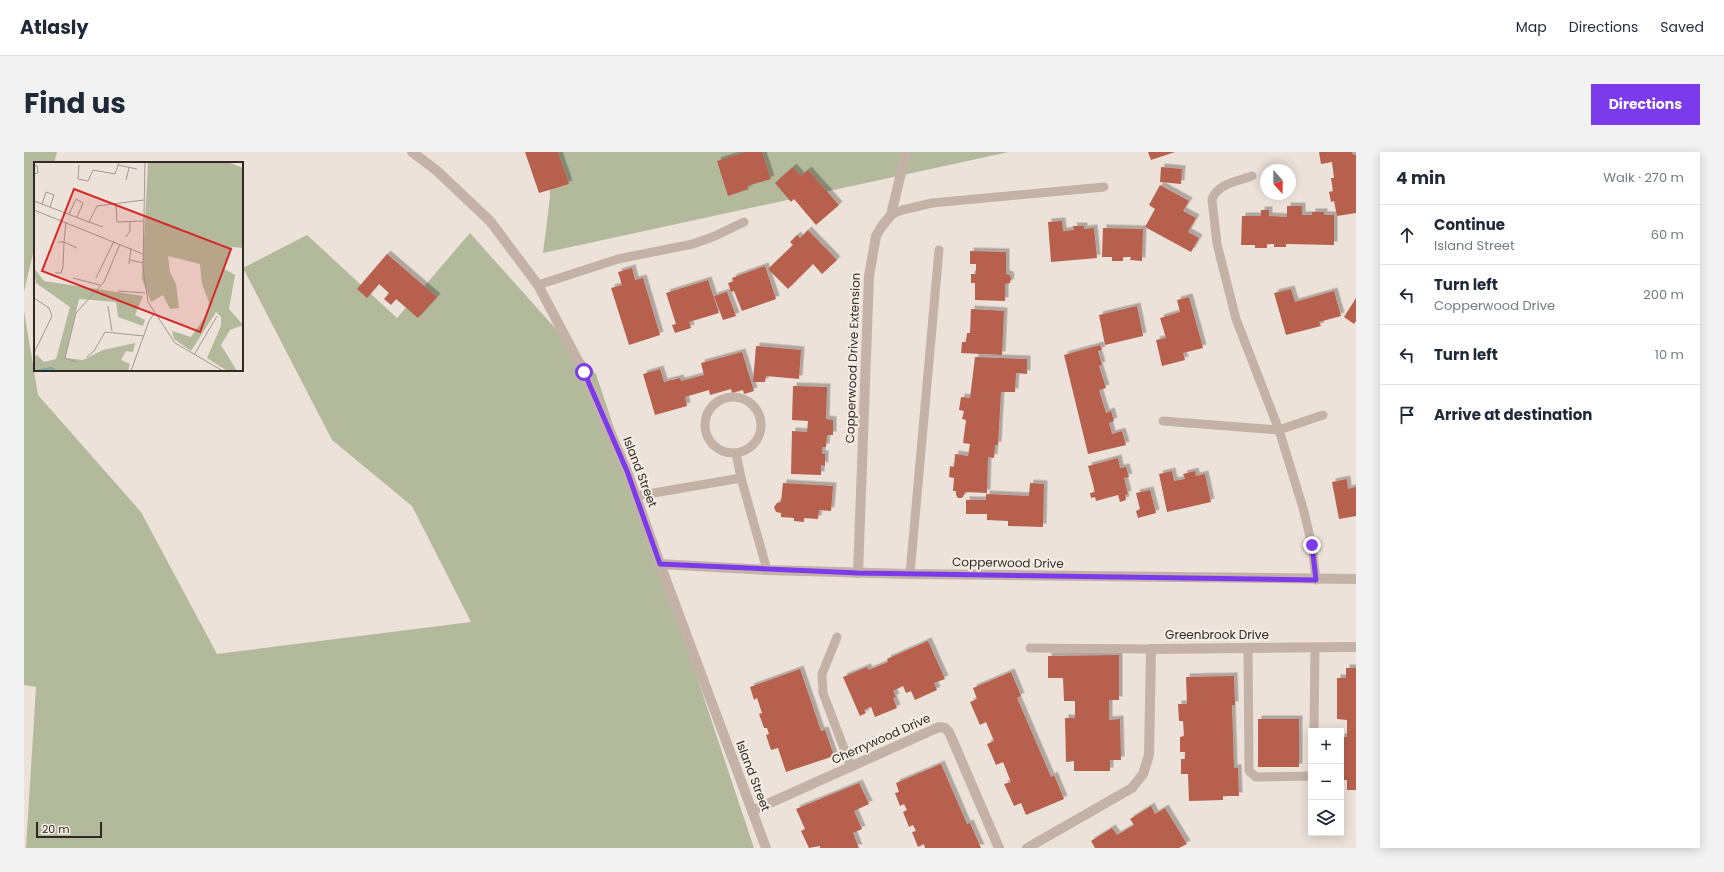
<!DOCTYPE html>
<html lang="en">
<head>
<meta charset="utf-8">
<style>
	body { margin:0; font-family:Poppins,sans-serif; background:#f2f2f3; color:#1f2937 }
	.controls { position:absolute; right:12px; bottom:12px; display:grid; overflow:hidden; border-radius:0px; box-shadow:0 2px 10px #0003 }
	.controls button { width:36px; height:36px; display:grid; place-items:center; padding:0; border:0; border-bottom:1px solid #e0e1e3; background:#fff; color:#1f2937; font:20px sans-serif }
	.compass { position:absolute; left:1236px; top:12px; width:36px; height:36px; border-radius:50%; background:#fff; box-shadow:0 2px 10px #0003; rotate:159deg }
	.scale { position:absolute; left:12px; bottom:10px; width:66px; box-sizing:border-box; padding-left:4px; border:2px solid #312926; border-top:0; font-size:11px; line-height:14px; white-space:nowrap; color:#312926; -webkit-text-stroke:3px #f6ede4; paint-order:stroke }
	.stop { position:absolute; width:12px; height:12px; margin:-9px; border:3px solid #7c3aed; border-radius:50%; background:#fff }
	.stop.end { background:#7c3aed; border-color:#fff; box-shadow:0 1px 4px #0008 }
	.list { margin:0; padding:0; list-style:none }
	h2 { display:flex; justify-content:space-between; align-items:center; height:52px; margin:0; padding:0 16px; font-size:17px }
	h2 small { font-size:13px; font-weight:400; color:#747a83 }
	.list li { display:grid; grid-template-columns:26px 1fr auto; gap:12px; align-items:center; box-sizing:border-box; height:60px; padding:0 16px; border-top:1px solid #e0e1e3 }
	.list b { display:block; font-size:15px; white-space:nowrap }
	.list p { margin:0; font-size:13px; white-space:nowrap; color:#747a83 }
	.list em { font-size:13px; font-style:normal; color:#747a83 }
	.icon { flex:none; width:22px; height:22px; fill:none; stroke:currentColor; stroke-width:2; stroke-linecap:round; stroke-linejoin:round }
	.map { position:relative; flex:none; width:1332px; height:696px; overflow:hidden; border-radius:0px }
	header { display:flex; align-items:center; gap:24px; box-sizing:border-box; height:56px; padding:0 20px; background:#fff; border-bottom:1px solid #e0e1e3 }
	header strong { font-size:19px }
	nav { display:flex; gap:22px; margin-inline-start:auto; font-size:14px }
	.intro { display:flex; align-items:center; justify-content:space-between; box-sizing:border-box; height:96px; padding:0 24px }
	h1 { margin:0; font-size:28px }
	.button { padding:10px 18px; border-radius:0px; background:#7c3aed; color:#fff; font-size:14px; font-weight:700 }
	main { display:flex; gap:24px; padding:0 24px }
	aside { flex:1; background:#fff; border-radius:0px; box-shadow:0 2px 10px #0003 }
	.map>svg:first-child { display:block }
	.green { fill:#b2ba9b }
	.building { fill:#b7604d; filter:url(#shadow) }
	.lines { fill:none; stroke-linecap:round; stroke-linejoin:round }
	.service { stroke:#c4b2a6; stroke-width:9 }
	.minor { stroke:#c4b2a6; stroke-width:10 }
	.tertiary { stroke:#c4b2a6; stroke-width:10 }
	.route { stroke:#7c3aed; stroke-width:5 }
	.labels { text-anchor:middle; stroke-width:4; stroke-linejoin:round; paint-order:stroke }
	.street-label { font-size:12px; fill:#312926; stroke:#f6ede4 }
	.inset-river { fill:none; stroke:#7ba7a6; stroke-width:2 }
	.inset-road { fill:none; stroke:#a29891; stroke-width:1 }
	.view { fill:#d62828; fill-opacity:0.15; stroke:#d62828; stroke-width:2 }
	.inset-edge { fill:none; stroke:#312926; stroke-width:2 }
</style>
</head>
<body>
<header>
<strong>Atlasly</strong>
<nav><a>Map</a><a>Directions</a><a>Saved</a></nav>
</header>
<div class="intro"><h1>Find us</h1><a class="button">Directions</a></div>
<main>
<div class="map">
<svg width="1332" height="696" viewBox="0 0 1332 696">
	<defs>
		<filter id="shadow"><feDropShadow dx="3.5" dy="-3.5" stdDeviation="0" flood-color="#0004"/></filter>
	</defs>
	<rect width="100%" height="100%" fill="#ede2d9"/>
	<!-- green -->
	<g class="green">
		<polygon points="0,0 33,0 30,11 11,11 11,93 0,140"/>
		<polygon points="524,0 985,0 519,101 526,45"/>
		<polygon points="446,81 572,222 730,696 2,696 12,535 0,533 0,159 14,243 117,360 193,502 447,470 388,354 308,288 219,116 283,83 373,166"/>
	</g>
	<!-- building -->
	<g class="building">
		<polygon points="501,0 534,0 545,32 515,41"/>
		<polygon points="721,0 738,0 747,27 723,34 725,37 704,44 693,9"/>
		<polygon points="1124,0 1151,0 1127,8"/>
		<polygon points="1295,0 1328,0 1329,3 1332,3 1332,61 1313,64 1310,49 1307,50 1305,40 1309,39 1307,26 1310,26 1308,10 1297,12"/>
		<polygon points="769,15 777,24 784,18 815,53 792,73 770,47 767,50 751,31"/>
		<polygon points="1137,15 1158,17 1157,32 1136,30"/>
		<polygon points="1136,33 1165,49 1159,59 1172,66 1164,80 1175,86 1167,100 1121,75 1131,57 1125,53"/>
		<polygon points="1263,54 1278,54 1278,63 1288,63 1288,60 1300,60 1300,63 1310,63 1310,93 1262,92 1262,95 1250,95 1250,92 1243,92 1243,96 1231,96 1231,93 1217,93 1218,64 1237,64 1237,58 1245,58 1245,64 1263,65"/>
		<polygon points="1038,69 1039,79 1050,78 1049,74 1060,74 1060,77 1070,76 1073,106 1027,110 1024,70"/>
		<polygon points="1079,76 1119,77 1118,109 1106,108 1107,105 1099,105 1099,109 1088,109 1088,105 1078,105"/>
		<polygon points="784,78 813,108 798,122 789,112 764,137 744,117 769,93 766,90 773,83 776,86"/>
		<polygon points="946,99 982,100 982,122 986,123 987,127 986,131 981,132 981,149 951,148 951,131 947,131 947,122 952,122 952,112 946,112"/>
		<polygon points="363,102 413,145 394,166 372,147 367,153 360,147 365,141 355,132 343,146 333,137"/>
		<polygon points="741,114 752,147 718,159 710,139 707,140 704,131 710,129 708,126"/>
		<polygon points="608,116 611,128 619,126 636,183 605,193 587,136 598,133 594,120"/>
		<polygon points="684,128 695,161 665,170 667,176 651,181 648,173 652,172 642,141"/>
		<polygon points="1267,137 1271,150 1310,139 1317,164 1295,170 1297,174 1262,183 1250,141"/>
		<polygon points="703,140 712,164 699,168 690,144"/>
		<polygon points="1165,145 1179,196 1159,201 1161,208 1138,214 1132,188 1142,186 1136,166 1156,160 1153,148"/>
		<polygon points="1332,146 1332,169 1330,172 1320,165"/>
		<polygon points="1113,154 1119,184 1081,193 1075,163"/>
		<polygon points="947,157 980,159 978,203 937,201 938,190 942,190 943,181 946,181"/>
		<polygon points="1076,193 1078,198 1074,199 1078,213 1075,214 1082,236 1075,238 1082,261 1087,259 1090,269 1085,271 1088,282 1098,279 1102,293 1064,302 1040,203"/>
		<polygon points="732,194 777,198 775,227 742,224 741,230 729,230"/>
		<polygon points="718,200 730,239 720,242 719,238 708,241 707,237 686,243 685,238 661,245 663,254 631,263 619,222 636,217 640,230 656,226 657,229 680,223 677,211"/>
		<polygon points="951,205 1003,207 1003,222 992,221 991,240 977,240 974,293 971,293 970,306 964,305 963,341 941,340 939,345 937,346 934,346 932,343 932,339 929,339 930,326 925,325 926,314 930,315 931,302 944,304 946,292 939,291 942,268 938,267 940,259 935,258 937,245 946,246"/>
		<polygon points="769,234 803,235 802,267 809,268 809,283 803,283 802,295 798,295 798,302 801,302 801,314 797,313 797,323 767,322 768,279 783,280 784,269 768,268"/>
		<polygon points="1094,306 1096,316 1102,315 1105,325 1100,326 1104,342 1101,343 1102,348 1096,350 1094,343 1072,349 1071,345 1067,346 1066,341 1071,340 1064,314"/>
		<polygon points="1148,319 1150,329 1161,327 1159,322 1171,319 1172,324 1181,322 1187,350 1143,360 1135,322"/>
		<polygon points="1323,327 1324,337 1332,335 1332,364 1315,367 1308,330"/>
		<polygon points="759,331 809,334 807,359 795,358 794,367 780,366 780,370 770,369 770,366 757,365 757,361 752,360 750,355 753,351 757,350"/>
		<polygon points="1006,331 1020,332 1019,375 984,374 984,369 963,368 963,362 942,362 942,348 962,348 962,342 1005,344"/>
		<polygon points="1126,338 1132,361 1114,366 1112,359 1116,357 1112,341"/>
		<polygon points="904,489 921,527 910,531 913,538 891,548 887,539 882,541 879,534 869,539 872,545 869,546 873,556 851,565 847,555 840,558 842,561 836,564 819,525 843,515 845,518 864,510 863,507"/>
		<polygon points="1095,503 1095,548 1085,548 1085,568 1096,567 1097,608 1086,608 1086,619 1050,619 1050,609 1042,610 1041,566 1051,566 1051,549 1040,549 1039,526 1024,526 1024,504"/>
		<polygon points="1322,516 1332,516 1332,638 1323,638 1323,628 1317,628 1317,585 1323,585 1323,568 1313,567 1313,526 1322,526"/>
		<polygon points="776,517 797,579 801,578 810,604 762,620 754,596 747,598 742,583 745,582 743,576 740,576 735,562 738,561 733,546 730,548 726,535"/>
		<polygon points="987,520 997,544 993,546 1027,625 1030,623 1040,647 1002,663 997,651 990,654 980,632 987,630 979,610 972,613 963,592 970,589 962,570 956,573 946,550 953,547 949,536"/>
		<polygon points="1210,524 1211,553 1208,553 1210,616 1214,616 1215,644 1199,644 1199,648 1165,649 1164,622 1157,622 1157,607 1161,607 1161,600 1156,600 1156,585 1160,584 1159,569 1155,569 1154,552 1163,552 1162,525"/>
		<rect x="1234" y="567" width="41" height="48"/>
		<polygon points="917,612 943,672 946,671 957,696 901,696 900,692 894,695 888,680 892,679 889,673 885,675 879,660 883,658 880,652 876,654 871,641 875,640 872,631"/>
		<polygon points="835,631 845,652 830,659 838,677 829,681 835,696 796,696 796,694 785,696 777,679 781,677 772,657"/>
		<polygon points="1127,654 1131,662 1141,656 1163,692 1155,696 1071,696 1067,689 1088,676 1093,683 1110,673 1106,667"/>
	</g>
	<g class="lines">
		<!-- service -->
		<g class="service">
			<polyline points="867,63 878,58 908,51 1080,35"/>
			<polyline points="514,133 594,107 669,92 691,84 720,70"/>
			<circle cx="709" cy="273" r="28"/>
			<path d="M1139,269L1255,278L1212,167L1193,92L1188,48C1192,32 1214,29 1228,24"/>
			<polyline points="712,301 717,326 743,418"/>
			<polyline points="612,344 717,326"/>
			<polyline points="886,422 915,98"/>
			<polyline points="1292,428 1288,393 1279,356 1255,278 1299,263"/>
			<polyline points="813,485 798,522 799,541 827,615"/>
			<polyline points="1006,496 1127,497"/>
			<polyline points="1224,496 1225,619 1232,625 1287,624"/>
			<polyline points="1290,579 1291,495"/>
		</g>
		<!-- minor -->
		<g class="minor">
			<polyline points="636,412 743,418 886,422 1332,427"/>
			<polyline points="834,421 845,124 852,84 858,74 867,63 882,0"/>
			<polyline points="728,659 915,575 921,576 925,580 975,696"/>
			<polyline points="1003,696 1108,636 1119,622 1125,603 1127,497 1332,495"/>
		</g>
		<!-- tertiary -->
		<polyline class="tertiary" points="388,0 412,18 466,69 514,133 560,220 603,319 636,412 742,696"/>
	</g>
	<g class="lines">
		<!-- route -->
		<polyline class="route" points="560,220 603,319 636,412 834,421 1292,428 1288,393"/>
	</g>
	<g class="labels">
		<!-- street labels -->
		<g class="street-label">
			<text transform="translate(829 206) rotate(-88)" y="4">Copperwood Drive Extension</text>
			<text transform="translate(616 320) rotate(69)" y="4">Island Street</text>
			<text transform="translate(984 411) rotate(1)" y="4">Copperwood Drive</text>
			<text x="1193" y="487">Greenbrook Drive</text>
			<text transform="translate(857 587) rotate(-24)" y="4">Cherrywood Drive</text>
			<text transform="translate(729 624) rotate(69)" y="4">Island Street</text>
		</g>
	</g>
	<!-- overview -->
	<g transform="translate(10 10)">
		<rect width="209" height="209" fill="#ede2d9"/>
		<path d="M114,0H194L209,6V86L198,85L189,106L201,113L195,147L209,163L196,168L187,183L203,209H193L173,196L187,164V155L182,150L157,189L140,177L138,169L157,175L173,152L175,140L168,122L166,102L134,94L136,110L142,122L145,146L136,147L129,133L117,140L108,117ZM0,106L10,119L109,134L101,153L111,158L109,164L84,155L82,140L45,137L31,196L49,198L69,188L101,181L99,190L92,189L87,198L96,202L94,209H0V194L3,193L10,200L22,197L36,145L2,121Z" fill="#b2ba9b"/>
		<path class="inset-river" d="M2,209L17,206L22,209"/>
		<path class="inset-road" d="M111,0L109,105L114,140L141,181L189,209M0,3L3,4L4,11L0,12M45,3L44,17L54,19L59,8L81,12L85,0M84,3L103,7M92,18L95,6M0,39L55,60L63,44L110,38M82,41L83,60L110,59M8,42L12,30L20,33L16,45M0,48L109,92M35,52L42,37L49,41L43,55M55,60L69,65M92,75L96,69V59M24,80H30L32,60M96,98L109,101M95,102L97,86M21,111H27L29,105L30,80L43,86M39,116L66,123M62,116L80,79M84,129L111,131M0,136L15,146L18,154L0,191M74,144L78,169M160,193L183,154M53,195L60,189L71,170L110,174M42,200L31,196L42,151L70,120L86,82M97,209L115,159L120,152"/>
		<path class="view" d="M40,27L197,87L166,170L8,109Z"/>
		<rect width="209" height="209" class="inset-edge"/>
	</g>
</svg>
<div class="controls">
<button>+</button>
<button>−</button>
<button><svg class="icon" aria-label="layers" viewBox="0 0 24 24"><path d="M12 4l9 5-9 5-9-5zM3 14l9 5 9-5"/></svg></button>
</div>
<svg class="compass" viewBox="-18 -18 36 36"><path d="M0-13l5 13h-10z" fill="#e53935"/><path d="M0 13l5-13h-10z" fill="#747a83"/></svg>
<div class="scale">20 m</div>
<div class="stop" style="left:560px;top:220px"></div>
<div class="stop end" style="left:1288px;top:393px"></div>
</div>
<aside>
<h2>4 min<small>Walk · 270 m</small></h2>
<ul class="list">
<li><svg class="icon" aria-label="ahead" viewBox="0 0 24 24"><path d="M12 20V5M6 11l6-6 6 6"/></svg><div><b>Continue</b><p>Island Street</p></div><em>60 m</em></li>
<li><svg class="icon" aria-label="left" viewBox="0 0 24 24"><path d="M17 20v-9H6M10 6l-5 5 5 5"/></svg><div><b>Turn left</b><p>Copperwood Drive</p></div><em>200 m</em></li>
<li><svg class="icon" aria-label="left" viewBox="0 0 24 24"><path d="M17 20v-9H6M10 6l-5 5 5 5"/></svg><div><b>Turn left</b></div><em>10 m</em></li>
<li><svg class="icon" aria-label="arrive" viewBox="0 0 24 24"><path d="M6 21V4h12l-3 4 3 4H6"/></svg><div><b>Arrive at destination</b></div></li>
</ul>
</aside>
</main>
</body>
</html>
